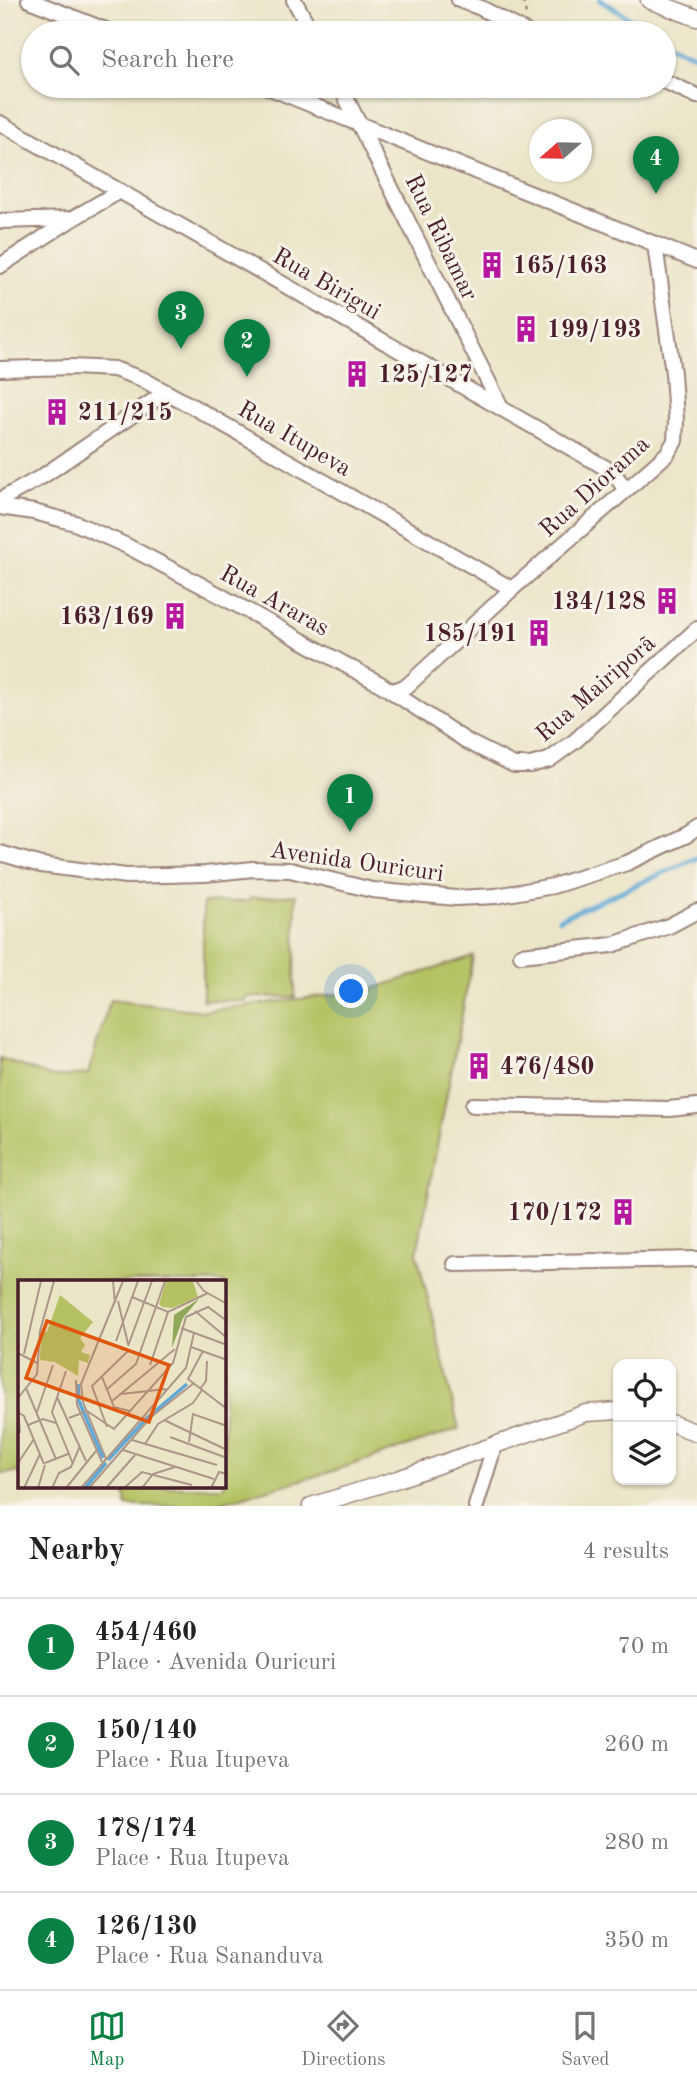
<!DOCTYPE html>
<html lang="en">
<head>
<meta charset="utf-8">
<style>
	body { margin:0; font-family:"Old Standard TT",serif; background:#f2f2f2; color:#222 }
	.controls { position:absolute; right:21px; bottom:21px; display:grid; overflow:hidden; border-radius:14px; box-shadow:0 2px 5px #0004 }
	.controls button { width:63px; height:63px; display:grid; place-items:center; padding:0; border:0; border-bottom:2px solid #e0e0e0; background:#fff; color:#222; font:35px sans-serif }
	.compass { position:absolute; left:529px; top:119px; width:63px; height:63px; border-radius:50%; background:#fff; box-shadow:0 2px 5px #0004; rotate:250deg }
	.you { position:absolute; left:352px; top:992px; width:24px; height:24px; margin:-18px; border:5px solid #fff; border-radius:50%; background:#1a73e8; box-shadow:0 0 0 10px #1a73e833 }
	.badge { display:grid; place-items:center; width:46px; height:46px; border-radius:50%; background:#0b8043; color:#fff; font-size:23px; font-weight:700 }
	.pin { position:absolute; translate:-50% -58px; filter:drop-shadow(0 2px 4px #0008) }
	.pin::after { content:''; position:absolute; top:37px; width:24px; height:21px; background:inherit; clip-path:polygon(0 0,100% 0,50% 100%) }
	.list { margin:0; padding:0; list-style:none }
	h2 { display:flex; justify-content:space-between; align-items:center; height:91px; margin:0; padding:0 28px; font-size:30px }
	h2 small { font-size:23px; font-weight:400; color:#767676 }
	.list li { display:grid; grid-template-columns:46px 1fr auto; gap:21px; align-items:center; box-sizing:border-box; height:98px; padding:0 28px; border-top:2px solid #e0e0e0 }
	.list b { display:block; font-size:26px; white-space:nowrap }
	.list p { margin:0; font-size:23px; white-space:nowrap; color:#767676 }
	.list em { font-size:23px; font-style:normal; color:#767676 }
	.icon { flex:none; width:38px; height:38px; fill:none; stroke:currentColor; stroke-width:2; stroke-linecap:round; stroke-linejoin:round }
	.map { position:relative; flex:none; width:697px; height:1506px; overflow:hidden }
	.search { position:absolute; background:#fff; box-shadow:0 2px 5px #0004; left:21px; right:21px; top:21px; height:77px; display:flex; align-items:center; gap:18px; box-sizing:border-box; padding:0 24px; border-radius:38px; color:#767676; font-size:26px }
	.sheet { height:483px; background:#fff }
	nav { display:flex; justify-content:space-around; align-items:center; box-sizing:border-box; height:98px; border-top:2px solid #e0e0e0; background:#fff; font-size:19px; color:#767676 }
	nav a { display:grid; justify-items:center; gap:4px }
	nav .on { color:#0b8043 }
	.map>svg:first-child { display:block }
	.green { fill:#b4c264; stroke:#7f7048; stroke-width:2 }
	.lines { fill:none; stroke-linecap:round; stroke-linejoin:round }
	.stream { stroke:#60a9d7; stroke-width:5 }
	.minor-casing { stroke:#9a8279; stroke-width:18 }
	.tertiary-casing { stroke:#9a8279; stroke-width:19 }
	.path { stroke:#9a8279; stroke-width:2.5; stroke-dasharray:5 5; stroke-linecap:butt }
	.minor { stroke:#fff; stroke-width:14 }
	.tertiary { stroke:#fff; stroke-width:16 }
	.labels { text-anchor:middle; stroke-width:6; stroke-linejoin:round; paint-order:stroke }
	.street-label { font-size:24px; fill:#4a1f2b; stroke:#f7f3e8 }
	.poi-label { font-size:24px; font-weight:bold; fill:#4a1f2b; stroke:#f7f3e8; text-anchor:start }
	.inset-river { fill:none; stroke:#60a9d7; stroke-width:3.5 }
	.inset-road { fill:none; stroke:#ab9689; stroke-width:2 }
	.view { fill:#e0560e; fill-opacity:0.15; stroke:#e0560e; stroke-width:3.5 }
	.inset-edge { fill:none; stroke:#4a1f2b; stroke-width:3.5 }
</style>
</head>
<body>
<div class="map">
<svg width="697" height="1506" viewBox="0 0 697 1506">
	<rect width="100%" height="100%" fill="#f7f3e8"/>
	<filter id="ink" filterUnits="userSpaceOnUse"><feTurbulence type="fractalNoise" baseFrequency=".0143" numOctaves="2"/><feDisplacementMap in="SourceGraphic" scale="14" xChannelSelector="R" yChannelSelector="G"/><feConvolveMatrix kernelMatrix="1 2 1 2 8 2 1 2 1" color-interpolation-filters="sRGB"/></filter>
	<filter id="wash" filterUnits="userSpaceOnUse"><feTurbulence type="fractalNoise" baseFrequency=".00686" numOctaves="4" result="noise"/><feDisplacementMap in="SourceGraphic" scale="28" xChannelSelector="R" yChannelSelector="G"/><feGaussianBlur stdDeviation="1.57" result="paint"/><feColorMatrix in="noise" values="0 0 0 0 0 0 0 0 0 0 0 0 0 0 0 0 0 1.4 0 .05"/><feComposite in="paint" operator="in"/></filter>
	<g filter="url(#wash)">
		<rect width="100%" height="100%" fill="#ebe5c7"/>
		<!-- green -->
		<g class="green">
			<polygon points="296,895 295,997 247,997 246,1001 203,1000 203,903 249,901 250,898"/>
			<polygon points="473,956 417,1253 459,1429 327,1473 208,1506 127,1506 124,1487 224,1487 224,1282 19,1282 19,1472 0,1474 0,1058 53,1077 88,1074 110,1000 204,1011 369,990"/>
		</g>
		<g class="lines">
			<!-- stream -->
			<g class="stream">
				<polyline points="600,0 654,33"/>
				<polyline points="664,39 678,48 697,56"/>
				<polyline points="559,919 697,858"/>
			</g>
		</g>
	</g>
	<g filter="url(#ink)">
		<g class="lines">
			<defs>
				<g id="minor">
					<polyline points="29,0 113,33"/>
					<polyline points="294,0 312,33"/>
					<polyline points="459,0 481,8 528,33"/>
					<polyline points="664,81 697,96"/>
					<polyline points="265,86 697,261"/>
					<polyline points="340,86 502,409"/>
					<polyline points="0,123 613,472 626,490"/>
					<polyline points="0,221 72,219"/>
					<polyline points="0,266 72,219 120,191"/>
					<polyline points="0,369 72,367 114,369 142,379 197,409 512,589"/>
					<polyline points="0,500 43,476 166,392"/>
					<polyline points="0,507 34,512 75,523 125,545 201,585 382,685 468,742 514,765 530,765 549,760 575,741 697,629"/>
					<polyline points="393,691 407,686 512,589 648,471 667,454 675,441 676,419 673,373 655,245"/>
					<polyline points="0,853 41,865 126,876 205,874 253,869 290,870 372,890 456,898 496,896 553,886 627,863 687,835 697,828"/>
					<polyline points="521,955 612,945 669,926 697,911"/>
					<polyline points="473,1105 669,1109 697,1106"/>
					<polyline points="455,1264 697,1259"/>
					<polyline points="476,1506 495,1444"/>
				</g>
				<g id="tertiary">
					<polyline points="649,0 697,18"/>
					<polyline points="671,1423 697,1433"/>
					<polyline points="311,1506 398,1479 586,1413 618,1411"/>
				</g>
			</defs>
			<!-- minor casing -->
			<use href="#minor" class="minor-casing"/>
			<!-- tertiary casing -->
			<use href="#tertiary" class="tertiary-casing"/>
			<!-- path -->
			<polyline class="path" points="523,0 526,14"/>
			<!-- minor -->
			<use href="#minor" class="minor"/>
			<!-- tertiary -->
			<use href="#tertiary" class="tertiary"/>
		</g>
	</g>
	<!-- icons -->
	<defs>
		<symbol id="building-bare" viewBox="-9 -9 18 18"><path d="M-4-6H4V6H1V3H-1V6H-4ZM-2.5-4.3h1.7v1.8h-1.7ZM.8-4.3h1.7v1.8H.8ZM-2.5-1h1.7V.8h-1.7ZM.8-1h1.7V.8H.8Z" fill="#b5179e" stroke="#f7f3e8" stroke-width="2.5" paint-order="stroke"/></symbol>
	</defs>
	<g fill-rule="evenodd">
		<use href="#building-bare" x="473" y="246" width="38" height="38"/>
		<use href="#building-bare" x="507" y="310" width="38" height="38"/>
		<use href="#building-bare" x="338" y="355" width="38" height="38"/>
		<use href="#building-bare" x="38" y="393" width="38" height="38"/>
		<use href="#building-bare" x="648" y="582" width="38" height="38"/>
		<use href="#building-bare" x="156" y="597" width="38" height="38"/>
		<use href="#building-bare" x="520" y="614" width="38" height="38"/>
		<use href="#building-bare" x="460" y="1047" width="38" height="38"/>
		<use href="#building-bare" x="604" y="1193" width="38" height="38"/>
	</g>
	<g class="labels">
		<!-- street labels -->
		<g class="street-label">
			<text transform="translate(442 237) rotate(64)" y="8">Rua Ribamar</text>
			<text transform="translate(327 283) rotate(30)" y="8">Rua Birigui</text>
			<text transform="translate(295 438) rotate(30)" y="8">Rua Itupeva</text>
			<text transform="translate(594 486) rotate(-42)" y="8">Rua Diorama</text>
			<text transform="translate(275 600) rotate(29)" y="8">Rua Araras</text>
			<text transform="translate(595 688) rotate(-41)" y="8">Rua Mairiporã</text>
			<text transform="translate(357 861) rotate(8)" y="8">Avenida Ouricuri</text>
		</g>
		<!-- poi labels -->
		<g class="poi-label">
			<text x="513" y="273">165/163</text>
			<text x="547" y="337">199/193</text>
			<text x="378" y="382">125/127</text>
			<text x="78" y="420">211/215</text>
			<text x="646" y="609" text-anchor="end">134/128</text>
			<text x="154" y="624" text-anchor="end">163/169</text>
			<text x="518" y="641" text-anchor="end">185/191</text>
			<text x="500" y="1074">476/480</text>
			<text x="602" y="1220" text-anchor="end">170/172</text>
		</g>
	</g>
	<!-- overview -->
	<g transform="translate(18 1280)">
		<rect width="208" height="208" fill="#ebe5c7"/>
		<path d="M148,1H175L180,17L154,28L144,27L141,24ZM42,15L75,42L62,58L67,65L63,72L72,75L70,83L61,80L60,96L37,82L22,80L23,51L29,52Z" fill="#b4c264"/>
		<path d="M181,19L165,38L154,68L156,35Z" fill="#8fa85a"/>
		<path class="inset-river" d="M60,104L61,121L85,178M90,180L128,139L169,104M67,208L88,183"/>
		<path class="inset-road" d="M95,1L97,23M178,1L186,11L209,24M114,17L150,32L190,13M100,21L110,64M177,31L209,58M163,48L209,65M98,61L120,1M110,66L134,1M173,67L209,80M185,71L170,99L209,129M0,73L19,83M6,74L23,1M132,85L150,32M48,91L34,132L55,184M84,97L96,127L112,131M58,100L59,125L84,182M8,108L38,179M182,109L188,101L189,81M88,110L118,84L147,1M103,114L148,109M39,117L68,181M0,118L19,94L22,51L36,1M93,122L157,69M0,125L2,153M19,132L35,85M1,133L6,136L26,184M51,138L69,131L96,149L155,83L168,37L190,27L209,41M146,140L209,170M10,145L25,139L38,143M89,147L74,106L111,70M152,157L209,178M114,160L199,185M171,162L175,134L209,146M127,164L140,144L175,123L184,110M105,170L196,199M88,179L65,122L63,104L105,1M0,183L16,159M27,183L50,174M6,208L22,174M20,208L27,185M34,208L41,193L53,187L62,166M48,208L78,171M63,208L168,88L176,53M71,208L133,137L176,103M88,208L117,175M106,208L124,192L174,205M124,208L135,194L157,187M193,208L201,192L209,194"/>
		<path class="view" d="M29,41L151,85L131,142L8,98Z"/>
		<rect width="208" height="208" class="inset-edge"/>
	</g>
</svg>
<div class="controls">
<button><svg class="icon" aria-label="locate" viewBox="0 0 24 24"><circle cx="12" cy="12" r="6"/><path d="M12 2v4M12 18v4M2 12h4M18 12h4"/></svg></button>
<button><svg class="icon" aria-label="layers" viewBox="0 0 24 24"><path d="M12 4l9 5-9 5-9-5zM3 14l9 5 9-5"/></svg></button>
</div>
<svg class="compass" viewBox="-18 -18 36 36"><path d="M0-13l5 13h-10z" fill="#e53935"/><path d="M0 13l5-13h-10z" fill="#767676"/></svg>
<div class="you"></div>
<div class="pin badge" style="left:350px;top:832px">1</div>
<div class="pin badge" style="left:247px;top:377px">2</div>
<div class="pin badge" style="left:181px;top:349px">3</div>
<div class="pin badge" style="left:656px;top:194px">4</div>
<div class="search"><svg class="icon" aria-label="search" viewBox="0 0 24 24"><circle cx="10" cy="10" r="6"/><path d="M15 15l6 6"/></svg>Search here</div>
</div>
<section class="sheet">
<h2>Nearby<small>4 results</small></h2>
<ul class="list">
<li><span class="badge">1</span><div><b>454/460</b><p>Place · Avenida Ouricuri</p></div><em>70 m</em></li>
<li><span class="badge">2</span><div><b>150/140</b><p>Place · Rua Itupeva</p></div><em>260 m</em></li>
<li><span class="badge">3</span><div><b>178/174</b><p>Place · Rua Itupeva</p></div><em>280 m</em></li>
<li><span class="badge">4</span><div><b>126/130</b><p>Place · Rua Sananduva</p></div><em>350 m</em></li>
</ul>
</section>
<nav>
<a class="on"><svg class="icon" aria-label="map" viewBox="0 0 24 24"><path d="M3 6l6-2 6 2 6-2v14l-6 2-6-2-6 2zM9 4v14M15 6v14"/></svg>Map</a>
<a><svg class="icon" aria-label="directions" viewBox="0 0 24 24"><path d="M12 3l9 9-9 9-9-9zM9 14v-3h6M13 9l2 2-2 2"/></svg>Directions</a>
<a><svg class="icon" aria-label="saved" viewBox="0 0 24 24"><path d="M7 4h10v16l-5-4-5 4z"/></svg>Saved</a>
</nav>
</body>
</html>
